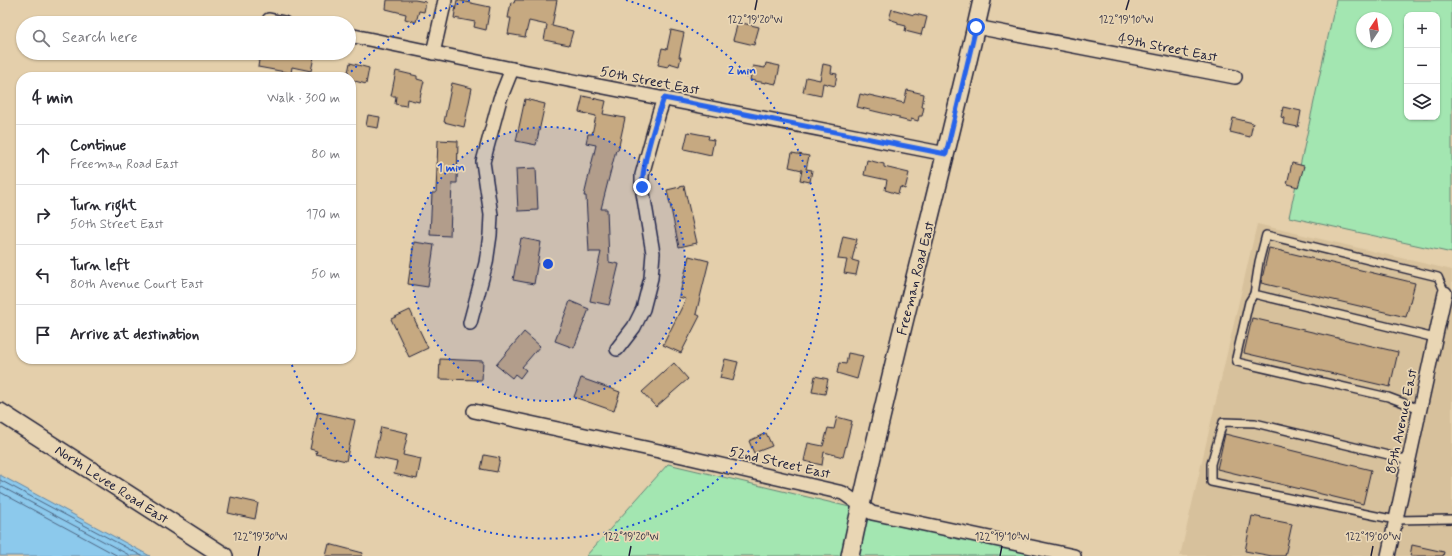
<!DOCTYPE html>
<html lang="en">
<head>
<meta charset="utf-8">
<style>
	body { margin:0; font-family:Mynerve,sans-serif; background:#f7f7f7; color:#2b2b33 }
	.controls { position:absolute; right:12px; top:12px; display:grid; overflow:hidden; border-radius:8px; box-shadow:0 1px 3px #0004 }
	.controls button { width:36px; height:36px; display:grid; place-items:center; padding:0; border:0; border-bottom:1px solid #e1e1e2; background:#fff; color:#2b2b33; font:20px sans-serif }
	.compass { position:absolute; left:1356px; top:12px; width:36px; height:36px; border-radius:50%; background:#fff; box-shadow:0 1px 3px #0004; rotate:13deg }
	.stop { position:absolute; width:12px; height:12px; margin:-9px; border:3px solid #2563eb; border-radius:50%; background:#fff }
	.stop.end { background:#2563eb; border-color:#fff; box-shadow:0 1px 4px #0008 }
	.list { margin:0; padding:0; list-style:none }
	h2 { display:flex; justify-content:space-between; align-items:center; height:52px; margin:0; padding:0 16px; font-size:17px }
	h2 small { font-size:13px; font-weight:400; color:#7c7c81 }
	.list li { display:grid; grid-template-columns:26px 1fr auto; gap:12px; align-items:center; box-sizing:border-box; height:60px; padding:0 16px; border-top:1px solid #e1e1e2 }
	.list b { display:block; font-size:15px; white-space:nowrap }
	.list p { margin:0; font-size:13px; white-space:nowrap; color:#7c7c81 }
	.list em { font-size:13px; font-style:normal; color:#7c7c81 }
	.icon { flex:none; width:22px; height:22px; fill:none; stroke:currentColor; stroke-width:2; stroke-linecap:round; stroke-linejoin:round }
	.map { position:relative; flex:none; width:1452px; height:556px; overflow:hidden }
	.search { position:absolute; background:#fff; box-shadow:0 1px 3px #0004; left:16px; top:16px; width:340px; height:44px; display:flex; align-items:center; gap:10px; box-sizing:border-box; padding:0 14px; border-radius:22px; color:#7c7c81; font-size:15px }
	.panel { position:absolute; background:#fff; box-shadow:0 1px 3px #0004; left:16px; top:72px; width:340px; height:292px; border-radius:16px }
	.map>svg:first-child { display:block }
	.built { fill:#d7c19c }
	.green { fill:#a3e6b1; stroke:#628476; fill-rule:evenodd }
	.water { fill:#8cc9ec; stroke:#6286a5 }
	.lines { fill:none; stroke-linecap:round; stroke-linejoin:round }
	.shore { stroke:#4c6582; stroke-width:1 }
	.building { fill:#c6a981; stroke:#22223b }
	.service-casing { stroke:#22223b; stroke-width:10 }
	.minor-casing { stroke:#22223b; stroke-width:16 }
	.tertiary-casing { stroke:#22223b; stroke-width:20 }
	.service { stroke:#e9d6b4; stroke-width:7 }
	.minor { stroke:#e9d6b4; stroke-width:13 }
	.tertiary { stroke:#e9d6b4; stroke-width:17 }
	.route { stroke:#2563eb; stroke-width:5 }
	.ticks { fill:none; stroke:#22223b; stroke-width:1.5 }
	.ring { fill:none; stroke:#1d4ed8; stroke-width:2; stroke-dasharray:2 4 }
	.labels { text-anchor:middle; stroke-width:3.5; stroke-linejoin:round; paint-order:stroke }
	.street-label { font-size:14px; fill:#22223b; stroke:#e9d6b4 }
	.ticks-label { font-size:10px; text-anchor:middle; fill:#22223b; stroke:#e9d6b4; stroke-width:3.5; stroke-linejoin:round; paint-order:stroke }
	.centre { fill:#1d4ed8; stroke:#e9d6b4; stroke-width:2 }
	.ring-label { font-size:12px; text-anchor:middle; font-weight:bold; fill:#1d4ed8; stroke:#e9d6b4; stroke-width:3.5; stroke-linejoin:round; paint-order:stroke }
</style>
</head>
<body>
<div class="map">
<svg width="1452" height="556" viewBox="0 0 1452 556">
	<rect width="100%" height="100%" fill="#e4cfab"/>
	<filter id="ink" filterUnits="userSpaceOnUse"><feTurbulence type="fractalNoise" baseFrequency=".025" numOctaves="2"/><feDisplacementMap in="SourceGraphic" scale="8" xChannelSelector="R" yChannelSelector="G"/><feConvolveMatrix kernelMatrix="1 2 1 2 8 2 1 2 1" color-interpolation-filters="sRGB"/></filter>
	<g filter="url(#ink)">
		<!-- built -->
		<polygon class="built" points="1257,224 1452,270 1452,556 1180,556"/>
		<!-- green -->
		<g class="green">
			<path d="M1336,0H1452V253L1289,217ZM1407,15H1437V117H1407ZM1362,18H1386V42H1362Z"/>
			<polygon points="668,464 1057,556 586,556"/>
		</g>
		<!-- water -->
		<polygon class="water" points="0,475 150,556 0,556"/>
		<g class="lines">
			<!-- shore -->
			<g class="shore">
				<polyline points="0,480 142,556"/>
				<polyline points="0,486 131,556"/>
				<polyline points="0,492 118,556"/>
			</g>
		</g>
		<!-- building -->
		<g class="building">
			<polygon points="387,0 415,0 426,2 424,12 419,11 416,22 405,19 406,14 386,9"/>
			<polygon points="457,0 490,7 486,30 474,27 475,22 454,18"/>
			<polygon points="515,0 557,0 552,26 573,31 569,45 544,40 547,25 529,21 525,37 508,34 511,18 508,18 511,2 514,3"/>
			<polygon points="892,9 914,15 915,14 927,17 924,29 923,28 921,35 905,31 906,26 898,24 898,22 889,19"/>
			<polygon points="738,22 759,27 754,45 733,40"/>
			<polygon points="671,30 684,33 679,57 681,57 679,66 669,63 668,67 658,65 662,48 667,49"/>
			<polygon points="260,53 288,53 314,57 311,71 292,67 291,73 258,67"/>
			<polygon points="350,63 369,68 366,84 351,80 351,77 347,77"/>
			<polygon points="766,63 780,66 776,84 766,82 766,83 750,80 753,66 765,68"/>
			<polygon points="823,64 832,66 831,73 837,74 835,86 823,83 821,96 803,92 806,77 820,80"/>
			<polygon points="396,71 417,76 417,79 424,81 419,102 407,99 406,106 395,104 396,96 391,96"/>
			<polygon points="452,83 472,88 464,127 444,122"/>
			<polygon points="907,90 924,94 922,107 924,107 922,116 919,116 918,121 911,119 911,122 899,119 899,117 857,107 860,94 868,96 869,95 904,103"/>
			<polygon points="583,96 606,101 603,114 625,118 618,150 616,150 601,209 607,209 609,262 619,264 609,305 590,301 601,252 589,252 586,196 584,196 596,145 586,143 588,134 592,134 596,116 579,112"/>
			<polygon points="525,99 545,104 536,145 516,141"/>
			<polygon points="1283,107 1301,111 1298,127 1283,124 1284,118 1281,117"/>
			<polygon points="368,115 380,117 378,128 366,126"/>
			<polygon points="1233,118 1253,123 1250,137 1230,132"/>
			<polygon points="688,132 709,136 708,139 714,140 711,155 684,149"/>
			<polygon points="438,140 458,141 457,183 452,183 450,236 430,235 432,193 436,193"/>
			<polygon points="792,153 809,156 806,169 812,170 810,182 800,180 802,170 789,167"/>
			<polygon points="867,160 884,164 884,167 909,173 905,189 900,187 898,194 885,190 887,180 864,175"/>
			<polygon points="1292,163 1304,166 1298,187 1287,184"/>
			<polygon points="536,168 538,210 518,211 516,169"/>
			<polygon points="684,186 697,243 679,247 667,190"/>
			<polygon points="843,236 857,239 852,260 859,262 856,275 844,273 847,260 838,259"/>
			<polygon points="521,238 541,242 534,284 513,280"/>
			<polygon points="414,242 434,245 428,287 408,284"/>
			<polygon points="1269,248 1415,283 1406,317 1261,283"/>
			<polygon points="689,256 709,261 696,314 700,316 681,353 663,345 686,299 679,297"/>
			<polygon points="570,301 589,309 574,348 555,341"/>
			<polygon points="410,310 428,348 409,357 391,319"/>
			<polygon points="1252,318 1398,352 1390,387 1244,353"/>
			<polygon points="524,332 540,346 522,367 526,370 520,378 515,374 512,378 496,365"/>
			<polygon points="848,353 863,356 857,379 837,373 839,363 846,364"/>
			<polygon points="440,359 483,361 482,380 439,379"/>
			<polygon points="725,359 738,362 733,381 720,378"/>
			<polygon points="674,363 688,379 656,407 642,392"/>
			<polygon points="815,376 828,379 825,394 812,392"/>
			<polygon points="581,378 620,392 614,411 574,397"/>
			<polygon points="318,412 355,420 346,461 316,454 317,451 310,449"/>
			<polygon points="837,417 852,421 843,457 824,452 822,465 804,461 808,443 823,446 828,428 834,429"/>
			<polygon points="381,427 408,433 403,455 421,459 417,479 394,474 397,462 374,457"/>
			<polygon points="766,433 772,446 754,453 749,441"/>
			<polygon points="1225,434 1371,470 1363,504 1217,469"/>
			<polygon points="484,455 500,458 497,472 481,469"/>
			<polygon points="231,497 258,503 255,519 228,513"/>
			<polygon points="1252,516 1292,524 1285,556 1272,556 1245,551"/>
			<polygon points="329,544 363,553 362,556 326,556"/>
			<polygon points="1412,545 1444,552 1443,556 1410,556"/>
		</g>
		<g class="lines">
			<defs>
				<g id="service">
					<polyline points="1254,294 1249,302 1236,358 1237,362 1388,397 1420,409"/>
					<polyline points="1435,338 1254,294 1259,262 1266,235 1438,277 1445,293"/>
					<polyline points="1409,460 1255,423 1223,422 1211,464 1211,482 1396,520 1452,519"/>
				</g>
				<g id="minor">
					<polyline points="269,20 284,23"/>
					<polyline points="976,27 1235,77"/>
					<polyline points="349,35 512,69 946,154"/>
					<polyline points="433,53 445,0"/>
					<polyline points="470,323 486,263 490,235 491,215 483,162 500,99 512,69"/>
					<polyline points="617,349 634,327 643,309 651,278 653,253 642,187 642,175 659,113 664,98"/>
					<polyline points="474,411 682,456 843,493 872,513 1074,556"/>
					<polyline points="1388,556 1445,293"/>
				</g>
				<g id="tertiary">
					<polyline points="0,412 224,556"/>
					<path d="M850,556C889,369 940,186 982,0"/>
				</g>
			</defs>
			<!-- service casing -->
			<use href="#service" class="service-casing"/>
			<!-- minor casing -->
			<use href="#minor" class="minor-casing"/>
			<!-- tertiary casing -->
			<use href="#tertiary" class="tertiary-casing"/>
			<!-- service -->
			<use href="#service" class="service"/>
			<!-- minor -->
			<use href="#minor" class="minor"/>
			<!-- tertiary -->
			<use href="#tertiary" class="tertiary"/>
		</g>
	</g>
	<g class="lines" filter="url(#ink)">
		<!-- route -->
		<path class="route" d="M642,187C643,161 655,123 664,98L946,154L976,27"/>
	</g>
	<!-- ticks -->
	<path class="ticks" d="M755,10L757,0M1126,10L1129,0M258,556L260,546M629,556L631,546M1000,556L1002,546M1371,556L1373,546"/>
	<!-- distance rings -->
	<circle cx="548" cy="264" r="137" fill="#1d4ed8" fill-opacity=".12"/>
	<g class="ring">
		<circle cx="548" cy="264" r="137"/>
		<path d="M347 76A275 275 0 0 1 470 0M626 0A275 275 0 1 1 290 360"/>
	</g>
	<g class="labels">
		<!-- street labels -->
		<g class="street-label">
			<text transform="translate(1168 47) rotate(11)" y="5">49th Street East</text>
			<text transform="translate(650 80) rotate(11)" y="5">50th Street East</text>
			<text transform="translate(915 278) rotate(-76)" y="5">Freeman Road East</text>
			<text transform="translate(1401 421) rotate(-78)" y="5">85th Avenue East</text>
			<text transform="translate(780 462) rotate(13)" y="5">52nd Street East</text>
			<text transform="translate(112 484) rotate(33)" y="5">North Levee Road East</text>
		</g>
	</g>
	<g class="ticks-label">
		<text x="755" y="23">122°19'20"W</text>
		<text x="1126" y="23">122°19'10"W</text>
		<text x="260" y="540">122°19'30"W</text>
		<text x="631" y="540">122°19'20"W</text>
		<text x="1002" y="540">122°19'10"W</text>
		<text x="1373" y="540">122°19'00"W</text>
	</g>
	<circle cx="548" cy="264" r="6" class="centre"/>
	<g class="ring-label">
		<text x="742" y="74">2 min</text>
		<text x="451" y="171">1 min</text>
	</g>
</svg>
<div class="controls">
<button>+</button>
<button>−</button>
<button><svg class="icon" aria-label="layers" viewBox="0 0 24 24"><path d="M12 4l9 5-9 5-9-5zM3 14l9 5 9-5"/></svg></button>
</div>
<svg class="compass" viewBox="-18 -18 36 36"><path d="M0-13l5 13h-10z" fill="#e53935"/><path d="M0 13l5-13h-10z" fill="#7c7c81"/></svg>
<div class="stop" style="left:976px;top:27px"></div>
<div class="stop end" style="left:642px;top:187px"></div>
<div class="search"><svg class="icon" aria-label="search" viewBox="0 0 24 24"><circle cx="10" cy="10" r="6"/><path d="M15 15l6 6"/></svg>Search here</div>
<section class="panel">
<h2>4 min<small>Walk · 300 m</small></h2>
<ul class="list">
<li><svg class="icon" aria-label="ahead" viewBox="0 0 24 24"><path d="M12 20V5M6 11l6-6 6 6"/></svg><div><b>Continue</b><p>Freeman Road East</p></div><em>80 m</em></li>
<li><svg class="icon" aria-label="right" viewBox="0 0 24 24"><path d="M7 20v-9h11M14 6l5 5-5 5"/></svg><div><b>Turn right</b><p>50th Street East</p></div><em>170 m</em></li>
<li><svg class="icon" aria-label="left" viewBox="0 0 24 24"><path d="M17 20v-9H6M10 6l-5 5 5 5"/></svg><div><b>Turn left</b><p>80th Avenue Court East</p></div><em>50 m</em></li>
<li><svg class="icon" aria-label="arrive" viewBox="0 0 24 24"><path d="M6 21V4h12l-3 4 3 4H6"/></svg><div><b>Arrive at destination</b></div></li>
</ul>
</section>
</div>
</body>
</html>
